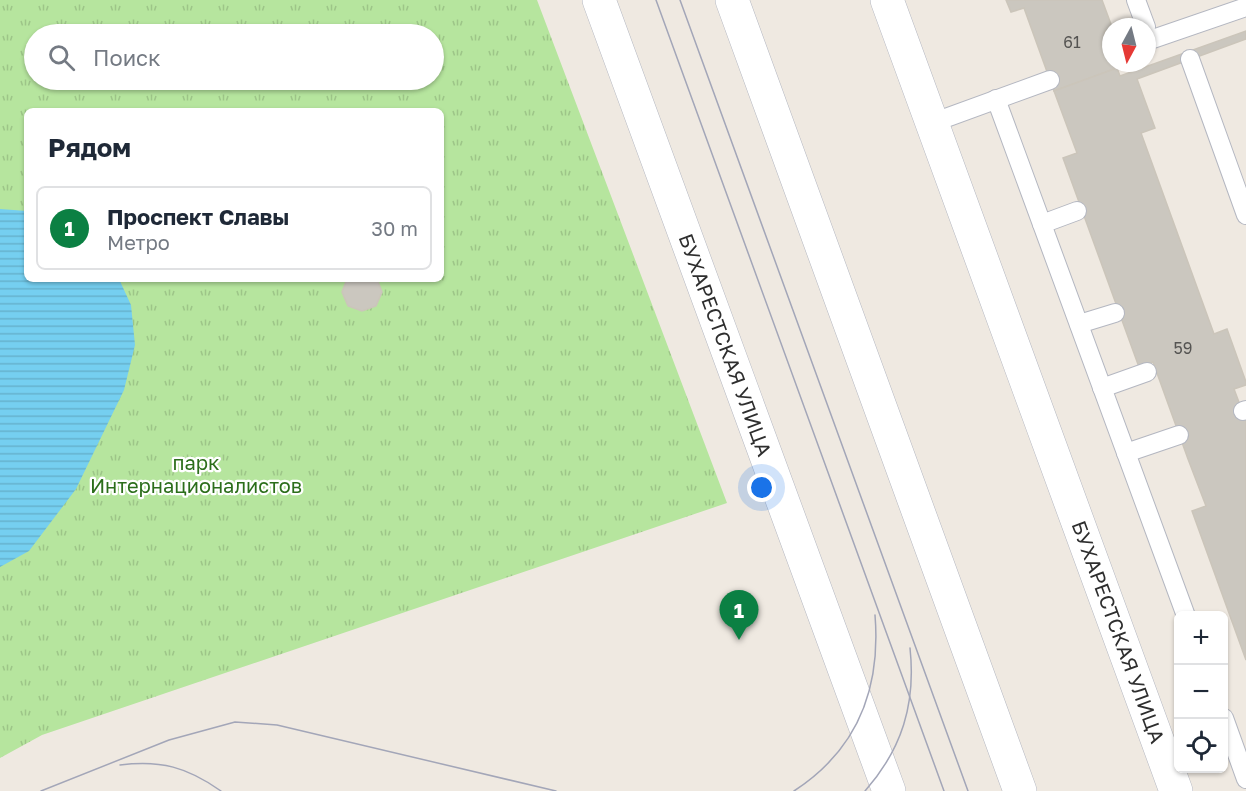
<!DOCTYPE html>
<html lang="ru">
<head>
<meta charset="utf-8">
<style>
	body { margin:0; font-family:"Golos Text",sans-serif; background:#f6f6f7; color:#1f2937 }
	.controls { position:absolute; right:18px; bottom:18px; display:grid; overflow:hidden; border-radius:9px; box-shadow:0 2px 4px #0004 }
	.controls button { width:54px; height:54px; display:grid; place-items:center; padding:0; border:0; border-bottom:2px solid #e0e1e3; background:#fff; color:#1f2937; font:30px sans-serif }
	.compass { position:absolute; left:1102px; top:18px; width:54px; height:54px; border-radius:50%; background:#fff; box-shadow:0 2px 4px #0004; rotate:187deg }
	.you { position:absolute; left:762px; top:488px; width:21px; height:21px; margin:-15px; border:4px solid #fff; border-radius:50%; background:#1a73e8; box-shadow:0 0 0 9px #1a73e833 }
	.badge { display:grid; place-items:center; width:39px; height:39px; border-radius:50%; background:#0b8043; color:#fff; font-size:20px; font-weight:700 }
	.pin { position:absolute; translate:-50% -50px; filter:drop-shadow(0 2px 3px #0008) }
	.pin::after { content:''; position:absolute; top:32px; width:21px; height:18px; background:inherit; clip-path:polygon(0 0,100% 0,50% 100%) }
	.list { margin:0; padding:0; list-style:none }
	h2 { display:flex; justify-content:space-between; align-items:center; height:78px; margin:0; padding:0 24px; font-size:26px }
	h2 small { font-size:20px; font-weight:400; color:#747a83 }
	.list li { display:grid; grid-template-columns:39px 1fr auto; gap:18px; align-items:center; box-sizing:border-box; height:84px; margin:0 12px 12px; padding:0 12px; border:2px solid #e0e1e3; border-radius:9px }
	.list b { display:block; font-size:22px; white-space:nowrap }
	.list p { margin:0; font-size:20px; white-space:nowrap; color:#747a83 }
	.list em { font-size:20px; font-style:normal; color:#747a83 }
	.icon { flex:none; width:33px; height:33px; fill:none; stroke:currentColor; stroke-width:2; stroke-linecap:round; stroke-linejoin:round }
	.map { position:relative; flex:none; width:1246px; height:791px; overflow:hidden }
	.search { position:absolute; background:#fff; box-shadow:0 2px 4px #0004; left:24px; top:24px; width:420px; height:66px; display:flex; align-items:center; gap:15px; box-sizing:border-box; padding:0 21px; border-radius:33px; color:#747a83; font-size:22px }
	.panel { position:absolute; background:#fff; box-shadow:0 2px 4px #0004; left:24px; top:108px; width:420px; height:174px; border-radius:9px }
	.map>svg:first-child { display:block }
	.park { fill:url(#park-tufts); fill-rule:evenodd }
	.water { fill:url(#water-rules) }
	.building { fill:#cbc7bf; stroke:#cbc5ba; stroke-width:1.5 }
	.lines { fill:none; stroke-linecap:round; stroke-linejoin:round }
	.lane-casing { stroke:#b4b7c1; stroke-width:20 }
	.street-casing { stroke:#b4b7c1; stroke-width:34 }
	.secondary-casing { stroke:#b4b7c1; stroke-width:34 }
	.lane { stroke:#fff; stroke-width:18 }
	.street { stroke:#fff; stroke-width:33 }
	.secondary { stroke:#fff; stroke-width:33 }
	.tram { stroke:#a3a6b8; stroke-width:1.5 }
	.labels { text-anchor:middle; stroke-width:4.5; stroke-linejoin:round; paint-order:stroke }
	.number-label { font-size:16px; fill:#555452 }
	.street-label { font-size:20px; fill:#2e2e2e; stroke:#fff }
	.park-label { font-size:20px; fill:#2c6e1b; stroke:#fff }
</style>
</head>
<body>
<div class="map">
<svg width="1246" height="791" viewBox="0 0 1246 791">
	<defs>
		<pattern id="park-tufts" width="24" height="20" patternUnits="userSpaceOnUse" patternTransform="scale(1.5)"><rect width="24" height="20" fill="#b6e59e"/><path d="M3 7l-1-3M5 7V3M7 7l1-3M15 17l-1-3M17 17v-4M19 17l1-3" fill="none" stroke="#9dc588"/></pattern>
		<pattern id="water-rules" width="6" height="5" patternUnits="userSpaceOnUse" patternTransform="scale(1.5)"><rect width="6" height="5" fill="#75cff0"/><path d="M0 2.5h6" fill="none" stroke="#66b2ce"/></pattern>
	</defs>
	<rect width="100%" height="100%" fill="#efe9e1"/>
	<!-- park -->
	<path class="park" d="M0,0H537L727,503L42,735L0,758ZM34,34H434V80H34ZM27,111H441V279H27Z"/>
	<!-- water -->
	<polygon class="water" points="0,209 27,211 27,279 119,279 131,305 135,345 124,390 76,489 29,551 0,567"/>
	<!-- building -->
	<g class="building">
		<polygon points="1006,0 1102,0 1112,27 1104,32 1111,52 1111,63 1115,63 1117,68 1054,91 1024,8 1011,12"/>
		<polygon points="1246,31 1246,39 1137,79 1155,128 1141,133 1214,334 1227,329 1246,382 1246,385 1234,389 1246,421 1246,660 1192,511 1206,506 1188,459 1153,362 1139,367 1063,158 1077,153 1054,91 1117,68 1120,76"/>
		<polygon points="347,279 377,279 382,292 376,306 362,311 348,306 342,292"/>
	</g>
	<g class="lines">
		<defs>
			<g id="lane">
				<polyline points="1136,0 1146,27"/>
				<polyline points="1147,41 1246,7"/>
				<polyline points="1190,59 1246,215"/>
				<polyline points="996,99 1186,616"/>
				<polyline points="932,123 1050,80"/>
				<polyline points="1042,224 1077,211"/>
				<polyline points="1079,324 1115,313"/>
				<polyline points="1102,388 1147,372"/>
				<polyline points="1243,411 1246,410"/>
				<polyline points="1126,453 1179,435"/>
				<polyline points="1224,718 1246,779"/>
			</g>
			<polyline id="street" points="887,0 1176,791"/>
			<g id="secondary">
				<polyline points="599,0 889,791"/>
				<polyline points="732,0 1020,791"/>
			</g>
		</defs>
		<!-- lane casing -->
		<use href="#lane" class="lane-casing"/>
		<!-- street casing -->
		<use href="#street" class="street-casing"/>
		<!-- secondary casing -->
		<use href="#secondary" class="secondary-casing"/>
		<!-- lane -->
		<use href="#lane" class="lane"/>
		<!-- street -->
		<use href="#street" class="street"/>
		<!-- secondary -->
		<use href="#secondary" class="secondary"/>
		<!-- tram -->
		<g class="tram">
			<polyline points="656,0 944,791"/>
			<polyline points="680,0 968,791"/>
			<path d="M120,765C161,760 187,767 221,791"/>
			<polyline points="41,791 169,740 235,722 277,725 556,791"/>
			<path d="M794,791C857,750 881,689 875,615"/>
			<path d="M865,791C902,749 916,704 910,648"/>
		</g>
	</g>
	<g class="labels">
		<!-- number labels -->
		<g class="number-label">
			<text x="1072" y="48">61</text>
			<text x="1183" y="354">59</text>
		</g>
		<!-- street labels -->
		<g class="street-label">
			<text transform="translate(725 345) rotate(70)" y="7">БУХАРЕСТСКАЯ УЛИЦА</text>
			<text transform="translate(1118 632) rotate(70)" y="7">БУХАРЕСТСКАЯ УЛИЦА</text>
		</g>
		<!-- park labels -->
		<g class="park-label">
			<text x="196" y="470">парк<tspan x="196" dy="23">Интернационалистов</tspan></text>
		</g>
	</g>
</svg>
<div class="controls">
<button>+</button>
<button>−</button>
<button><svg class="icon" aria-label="locate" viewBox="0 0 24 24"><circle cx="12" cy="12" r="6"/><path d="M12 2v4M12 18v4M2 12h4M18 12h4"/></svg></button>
</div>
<svg class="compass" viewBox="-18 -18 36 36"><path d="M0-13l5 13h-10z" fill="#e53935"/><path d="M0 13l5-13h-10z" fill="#747a83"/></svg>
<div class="you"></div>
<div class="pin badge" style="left:739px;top:640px">1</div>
<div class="search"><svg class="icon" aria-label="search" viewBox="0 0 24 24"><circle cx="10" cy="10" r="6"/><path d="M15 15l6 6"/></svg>Поиск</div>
<section class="panel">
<h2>Рядом<small></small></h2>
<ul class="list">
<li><span class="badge">1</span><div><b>Проспект Славы</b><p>Метро</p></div><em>30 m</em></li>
</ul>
</section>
</div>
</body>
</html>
